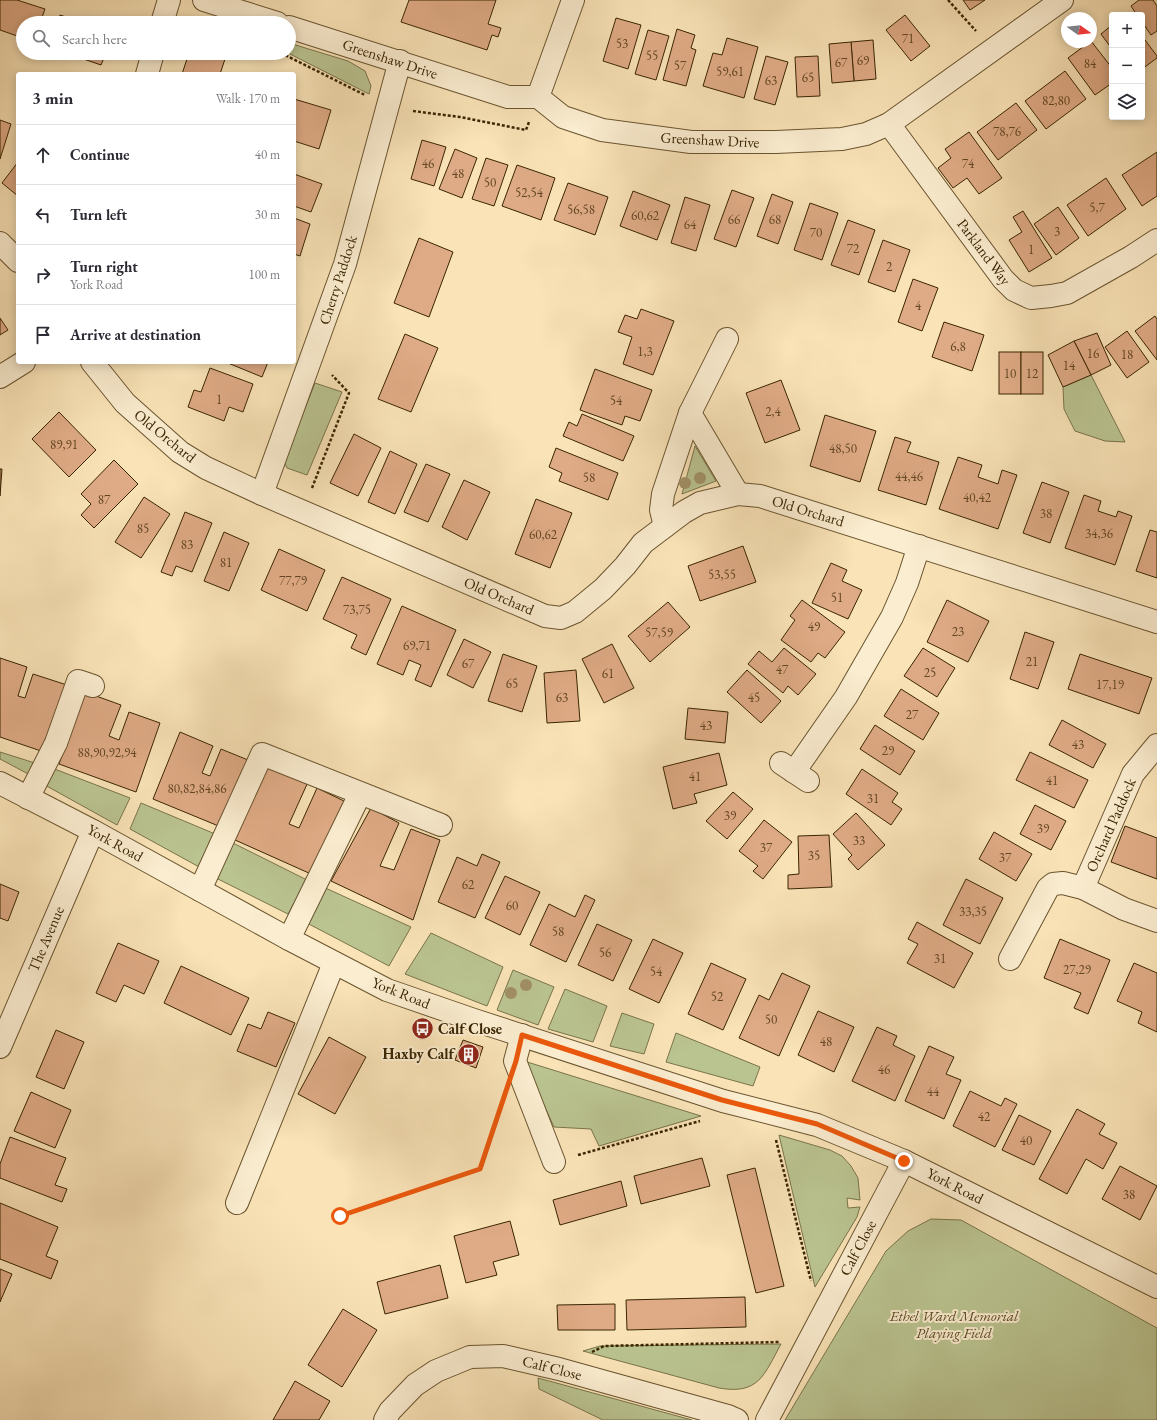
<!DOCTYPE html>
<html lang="en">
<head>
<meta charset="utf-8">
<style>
	body { margin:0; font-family:"EB Garamond",serif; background:#f2f2f3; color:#2b2b33 }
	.controls { position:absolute; right:12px; top:12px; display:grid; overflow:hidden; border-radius:4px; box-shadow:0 2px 10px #0003 }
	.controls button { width:36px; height:36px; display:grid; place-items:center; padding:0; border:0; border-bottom:1px solid #e1e1e2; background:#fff; color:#2b2b33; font:20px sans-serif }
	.compass { position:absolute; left:1061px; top:12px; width:36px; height:36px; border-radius:50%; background:#fff; box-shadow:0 2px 10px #0003; rotate:105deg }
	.stop { position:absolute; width:12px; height:12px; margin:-9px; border:3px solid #ea580c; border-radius:50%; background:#fff }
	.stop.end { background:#ea580c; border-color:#fff; box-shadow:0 1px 4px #0008 }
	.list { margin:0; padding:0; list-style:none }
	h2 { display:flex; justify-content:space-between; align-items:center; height:52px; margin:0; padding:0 16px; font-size:17px }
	h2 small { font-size:13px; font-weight:400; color:#7c7c81 }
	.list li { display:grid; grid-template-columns:26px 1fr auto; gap:12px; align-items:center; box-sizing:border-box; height:60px; padding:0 16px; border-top:1px solid #e1e1e2 }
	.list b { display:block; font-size:15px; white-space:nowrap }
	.list p { margin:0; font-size:13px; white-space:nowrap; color:#7c7c81 }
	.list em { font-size:13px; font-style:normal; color:#7c7c81 }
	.icon { flex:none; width:22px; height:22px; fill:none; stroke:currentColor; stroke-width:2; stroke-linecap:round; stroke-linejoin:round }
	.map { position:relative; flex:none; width:1157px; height:1420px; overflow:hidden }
	.search { position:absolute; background:#fff; box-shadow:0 2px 10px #0003; left:16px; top:16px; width:280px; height:44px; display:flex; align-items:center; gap:10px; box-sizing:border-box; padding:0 14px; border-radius:22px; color:#7c7c81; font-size:15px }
	.panel { position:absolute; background:#fff; box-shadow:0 2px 10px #0003; left:16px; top:72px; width:280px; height:292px; border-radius:4px }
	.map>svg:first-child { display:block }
	.green { fill:#bac491; stroke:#7a744a }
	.building { fill:#dfab86; stroke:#3a2502 }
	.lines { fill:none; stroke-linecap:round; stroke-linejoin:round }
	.minor-casing { stroke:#6a542f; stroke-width:24 }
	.path { stroke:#3a2502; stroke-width:2.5; stroke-dasharray:3 2; stroke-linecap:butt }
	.minor { stroke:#fbedd0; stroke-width:22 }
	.tree { fill:#a29067 }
	.route { stroke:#ea580c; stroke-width:5 }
	.labels { text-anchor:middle; stroke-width:4; stroke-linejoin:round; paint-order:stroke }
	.number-label { font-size:13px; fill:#634623 }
	.street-label { font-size:15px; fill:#3a2502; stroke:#fbedd0 }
	.poi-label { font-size:15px; font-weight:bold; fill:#3a2502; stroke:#fbedd0; text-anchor:start }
	.park-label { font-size:15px; font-style:italic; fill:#5a4d26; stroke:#fbedd0 }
</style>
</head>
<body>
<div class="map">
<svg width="1157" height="1420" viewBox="0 0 1157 1420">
	<rect width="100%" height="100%" fill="#f9e3b7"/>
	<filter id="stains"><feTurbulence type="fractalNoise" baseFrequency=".005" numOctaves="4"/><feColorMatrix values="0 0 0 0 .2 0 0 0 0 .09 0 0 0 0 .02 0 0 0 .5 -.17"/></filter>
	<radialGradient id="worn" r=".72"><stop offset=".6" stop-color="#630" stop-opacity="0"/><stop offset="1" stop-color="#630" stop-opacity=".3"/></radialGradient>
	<!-- green -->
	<g class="green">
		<polygon points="289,43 348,61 365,71 371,86 369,94 288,53"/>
		<polygon points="1091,375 1125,442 1105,441 1075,431 1064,409 1063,387"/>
		<polygon points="315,383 342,392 307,475 287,468 284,462"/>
		<polygon points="695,446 716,481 682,494"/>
		<polygon points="0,752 38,764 32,776 0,759"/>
		<polygon points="52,768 130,798 117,825 43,784"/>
		<polygon points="141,803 220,836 201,868 130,829"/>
		<polygon points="231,842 307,880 288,914 214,877"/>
		<polygon points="321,886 411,927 389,966 305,922"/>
		<polygon points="431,933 503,967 487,1006 405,974"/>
		<polygon points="513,970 554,987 538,1025 497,1010"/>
		<polygon points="565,989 607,1006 593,1042 548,1029"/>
		<polygon points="622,1013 654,1024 644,1054 610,1046"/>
		<polygon points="676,1033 760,1067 753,1086 666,1062"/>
		<polygon points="524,1061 701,1116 599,1146 591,1129 554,1127"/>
		<polygon points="779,1135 830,1150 842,1156 851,1166 858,1178 860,1200 847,1198 848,1208 860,1207 857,1217 815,1287"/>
		<polygon points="931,1219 961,1220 1157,1328 1157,1420 785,1420 886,1251 908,1231"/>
		<path d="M781,1344C764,1375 759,1395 719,1388L583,1351L600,1346Z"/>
		<polygon points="538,1378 692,1420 603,1420 539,1389"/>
	</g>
	<!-- building -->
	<g class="building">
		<polygon points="0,0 17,0 45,9 40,23 23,23 23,38 0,30"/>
		<polygon points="409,0 496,0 488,24 501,28 498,37 492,35 487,50 401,22"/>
		<polygon points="963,0 985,0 970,10"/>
		<polygon points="1139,0 1153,0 1157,6 1157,31 1151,35 1142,22 1142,15 1137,15 1131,6"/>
		<polygon points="60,15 84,23 57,23"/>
		<polygon points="905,15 930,46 911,61 886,30"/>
		<polygon points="616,18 641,25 628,69 603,61"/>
		<polygon points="1112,25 1112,49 1101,34"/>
		<polygon points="677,29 695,35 691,48 696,50 686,86 663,80"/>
		<polygon points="648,30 669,36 656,80 635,74"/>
		<polygon points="1142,36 1157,56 1157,58 1142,69"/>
		<polygon points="727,38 758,47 744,98 703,86 713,53 722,55"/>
		<polygon points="873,40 876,79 854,81 851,42"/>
		<polygon points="1091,41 1112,68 1112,83 1095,95 1068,58"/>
		<polygon points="851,42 854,81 832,83 829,44"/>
		<polygon points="66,53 106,53 101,65"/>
		<polygon points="189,53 227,53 220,74 182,74"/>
		<polygon points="766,56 788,62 775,105 754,99"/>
		<polygon points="818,56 820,96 797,97 795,57"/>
		<polygon points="1065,71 1086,99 1046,129 1025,101"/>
		<polygon points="294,99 331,110 319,149 294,141"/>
		<polygon points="1016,103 1037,130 998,160 977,132"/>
		<polygon points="0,120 11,124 0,159"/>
		<polygon points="969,132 1002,178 979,194 967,178 953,188 938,168 951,158 945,149"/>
		<polygon points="422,140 446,147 434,186 411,179"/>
		<polygon points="455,149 477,158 462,198 439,189"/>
		<polygon points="1157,152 1157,196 1142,206 1122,175"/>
		<polygon points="486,158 508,165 494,206 472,199"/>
		<polygon points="18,162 18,196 2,183"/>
		<polygon points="517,165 555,178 541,220 502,206"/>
		<polygon points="294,174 322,184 311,212 294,206"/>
		<polygon points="1106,178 1126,209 1088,236 1067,205"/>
		<polygon points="568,183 608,197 595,235 554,220"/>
		<polygon points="732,190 754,198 736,247 714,239"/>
		<polygon points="633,191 670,205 657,240 620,226"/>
		<polygon points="772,194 793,202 778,244 757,236"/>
		<polygon points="685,197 710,205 696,251 671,243"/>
		<polygon points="810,203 838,213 822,260 794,250"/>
		<polygon points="1058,207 1079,238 1056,255 1034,224"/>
		<polygon points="1023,211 1052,258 1029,272 1009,240 1022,232 1013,217"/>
		<polygon points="294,218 310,224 300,256 294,254"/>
		<polygon points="848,220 875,230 859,275 831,265"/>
		<polygon points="419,238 453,252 429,317 394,303"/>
		<polygon points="883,240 910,250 895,292 868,282"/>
		<polygon points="913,279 938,288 922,331 898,322"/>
		<polygon points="641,309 674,321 653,375 623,364 632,337 618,332 625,315 637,319"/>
		<polygon points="1155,316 1157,319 1157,360 1135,331"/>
		<polygon points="0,318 8,330 0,335"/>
		<polygon points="944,322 984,335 972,371 932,357"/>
		<polygon points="1127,331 1149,362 1127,378 1105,347"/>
		<polygon points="1097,333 1111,365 1091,375 1074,341"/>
		<polygon points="405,334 438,348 411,412 378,399"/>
		<polygon points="1074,341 1091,375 1063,387 1048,355"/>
		<rect x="999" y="352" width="22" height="42"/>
		<rect x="1021" y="352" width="22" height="42"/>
		<polygon points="229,362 268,362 262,377 228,363"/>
		<polygon points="210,368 253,384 243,412 229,407 224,421 188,407 194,390 201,392"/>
		<polygon points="595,369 652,390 640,421 625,416 622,425 580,410"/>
		<polygon points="781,380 800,430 765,443 746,393"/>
		<polygon points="59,412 96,450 69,477 32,439"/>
		<polygon points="582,414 634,436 623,461 563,436 569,422 577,426"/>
		<polygon points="825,415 876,431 860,482 810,466"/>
		<polygon points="354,434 381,448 358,496 330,483"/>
		<polygon points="895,437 911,442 907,452 939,462 926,505 878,490"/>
		<polygon points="556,448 618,473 608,500 559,481 562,473 549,467"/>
		<polygon points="390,451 417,464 395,514 368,502"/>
		<polygon points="958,457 982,465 978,477 998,484 1002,470 1017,475 998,529 939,509"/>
		<polygon points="114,460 138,484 94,528 81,515 91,504 81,494"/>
		<polygon points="426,464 450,474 428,522 404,512"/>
		<polygon points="0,469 2,469 0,496"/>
		<polygon points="464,480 490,492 467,540 442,527"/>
		<polygon points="1042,482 1069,492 1050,543 1023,533"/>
		<polygon points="1084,495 1101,501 1098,511 1116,517 1118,511 1132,516 1115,565 1065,548"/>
		<polygon points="144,497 170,514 141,558 115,542"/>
		<polygon points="536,499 572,513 550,568 515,554"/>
		<polygon points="185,512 212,523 192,572 176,566 172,576 161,572"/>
		<polygon points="1150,530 1157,532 1157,578 1136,571"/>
		<polygon points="224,532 249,543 229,591 204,581"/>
		<polygon points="743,546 756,582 700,601 688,566"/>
		<polygon points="279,549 325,570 307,611 261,590"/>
		<polygon points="831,563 847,570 842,581 862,590 848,619 812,603"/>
		<polygon points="342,577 391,599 366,655 351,648 357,635 323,619"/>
		<polygon points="802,600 845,632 825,658 818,653 811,662 781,640 795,620 790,616"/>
		<polygon points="947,600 989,621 968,662 927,642"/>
		<polygon points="668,602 690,627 650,662 628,636"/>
		<polygon points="402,606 456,630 431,687 415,680 421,665 409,660 403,675 377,664"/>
		<polygon points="1025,632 1054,642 1038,689 1010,679"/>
		<polygon points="464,639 491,652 473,688 447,675"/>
		<polygon points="612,644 634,688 604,703 582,659"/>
		<polygon points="784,648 816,674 798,695 788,686 783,693 748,664 759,651 772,662"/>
		<polygon points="923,648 955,668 937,697 904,676"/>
		<polygon points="503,654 537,666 522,712 488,701"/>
		<polygon points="1080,654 1152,678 1139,714 1068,689"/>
		<polygon points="0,658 27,667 18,696 25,698 33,674 67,685 44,752 0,737"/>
		<polygon points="576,670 580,721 547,723 544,673"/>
		<polygon points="747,670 781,701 761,723 727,692"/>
		<polygon points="901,689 939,713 923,740 884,716"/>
		<polygon points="85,692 121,705 109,736 119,740 129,712 160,723 136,792 59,764"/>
		<polygon points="688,708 728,712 725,743 685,739"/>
		<polygon points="1062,720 1106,744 1093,768 1049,745"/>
		<polygon points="875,725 915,751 900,775 860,749"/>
		<polygon points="180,732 213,746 202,773 210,776 221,749 248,760 221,827 153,799"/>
		<polygon points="1030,752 1088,780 1074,808 1016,780"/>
		<polygon points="719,753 727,785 694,794 697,803 673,809 663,767"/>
		<polygon points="269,764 308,782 289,824 299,828 317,788 344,801 311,874 235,840"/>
		<polygon points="862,769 898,793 892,802 902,809 891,825 846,794"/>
		<polygon points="733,792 753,809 727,839 706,821"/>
		<polygon points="1035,805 1066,821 1051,850 1020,834"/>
		<polygon points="371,808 399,823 380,866 394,870 411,829 440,840 413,920 331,881"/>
		<polygon points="856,813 885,845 858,870 848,859 852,855 833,834"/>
		<polygon points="764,820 792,842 763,879 753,871 758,866 739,851"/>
		<polygon points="1125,826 1157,838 1157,879 1111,862"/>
		<polygon points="994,832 1032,854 1016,881 979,859"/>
		<polygon points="829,835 832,887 788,889 788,875 799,874 798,836"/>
		<polygon points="482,854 500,862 475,918 438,902 457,857 477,866"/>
		<polygon points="505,876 540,892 520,935 485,918"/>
		<polygon points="966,879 1003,898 980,944 943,925"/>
		<polygon points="0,884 19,892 8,921 0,918"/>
		<polygon points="585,895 595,900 566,962 530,945 549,904 575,917"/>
		<polygon points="917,922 973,953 954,988 907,963 918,944 908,939"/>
		<polygon points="597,924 632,940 613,981 578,965"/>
		<polygon points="653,939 683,953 659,1003 629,989"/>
		<polygon points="1060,939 1110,960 1088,1014 1074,1008 1081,993 1044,978"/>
		<polygon points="118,943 159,961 144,994 124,985 116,1002 96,993"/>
		<polygon points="711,963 746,979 723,1030 688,1014"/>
		<polygon points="1134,963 1157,973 1157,1032 1138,1023 1142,1012 1117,1001"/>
		<polygon points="181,966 249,998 231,1035 164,1003"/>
		<polygon points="782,973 810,986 779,1056 739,1038 759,995 769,1000"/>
		<polygon points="818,1011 854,1027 834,1072 798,1055"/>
		<polygon points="268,1012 295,1023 276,1067 237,1051 248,1024 261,1029"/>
		<polygon points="877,1027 897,1036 893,1045 915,1056 895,1101 852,1081"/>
		<polygon points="56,1030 84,1042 64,1089 36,1077"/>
		<polygon points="329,1037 366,1057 335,1114 298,1094"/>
		<polygon points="463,1040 483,1047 476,1068 455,1060"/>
		<polygon points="929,1046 954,1057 946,1074 961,1080 944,1119 905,1101"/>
		<polygon points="970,1091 1001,1106 1005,1098 1017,1104 995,1147 953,1126"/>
		<polygon points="31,1092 71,1110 55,1148 14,1131"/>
		<polygon points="1077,1109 1105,1124 1099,1134 1117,1143 1103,1169 1086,1159 1067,1194 1039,1179"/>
		<polygon points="1019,1115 1051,1131 1034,1165 1002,1150"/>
		<polygon points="10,1137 66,1158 55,1185 67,1189 62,1202 0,1178 0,1164"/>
		<polygon points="702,1158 710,1186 641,1204 634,1176"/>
		<polygon points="1120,1166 1157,1186 1140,1220 1102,1199"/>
		<polygon points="755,1168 784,1286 756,1293 727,1175"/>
		<polygon points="621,1181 627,1206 560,1225 553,1200"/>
		<polygon points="0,1203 58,1227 46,1256 58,1261 51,1279 0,1259"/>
		<polygon points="510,1221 519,1255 493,1262 497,1275 466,1283 454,1236"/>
		<polygon points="440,1265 448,1298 385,1314 377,1282"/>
		<polygon points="0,1269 12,1274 0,1302"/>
		<polygon points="745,1297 746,1327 627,1330 626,1300"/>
		<polygon points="615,1304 615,1330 558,1330 557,1305"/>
		<polygon points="343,1309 377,1330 342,1387 308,1365"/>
		<polygon points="295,1381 330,1401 319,1420 273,1420"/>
	</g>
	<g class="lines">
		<defs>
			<g id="minor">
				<polyline points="204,0 277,23"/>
				<polyline points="162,23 169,0"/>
				<polyline points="289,27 508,97 538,97 563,117 602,130 691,142 776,142 842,139 866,134 889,124 1062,0"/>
				<polyline points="147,74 153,53"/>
				<polyline points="538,97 573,0"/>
				<polyline points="889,124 1003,279 1014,290 1031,298 1051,296 1067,293 1131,257 1157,240"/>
				<polyline points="0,243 18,261"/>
				<polyline points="92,362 125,403 180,452 206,468 262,494 545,616 561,618 575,612 603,589 625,566 643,543 684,512 700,503 738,494 760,496 1157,622"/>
				<polyline points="0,377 24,362"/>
				<polyline points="690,413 738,494"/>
				<polyline points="262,494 345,264 400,61"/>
				<polyline points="665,526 661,510 663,494 690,413 727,339"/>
				<polyline points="781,763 808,781"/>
				<polyline points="794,772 846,697 892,617 907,583 919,546"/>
				<polyline points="0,783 93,831 289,939 387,990 471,1019 723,1101 817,1125 904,1161 1157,1287"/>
				<polyline points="28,798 56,743 78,681 93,686"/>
				<polyline points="1083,888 1133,774 1157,745"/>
				<polyline points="200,890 262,754 441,825"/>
				<polyline points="289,939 360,794"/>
				<polyline points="1010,959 1048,888 1053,884 1063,883 1083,888 1124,909 1157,921"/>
				<polyline points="522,1035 515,1061 554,1162"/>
				<polyline points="0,1047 93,831"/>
				<polyline points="237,1203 334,963"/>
				<polyline points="385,1420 390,1411 415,1385 436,1371 470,1357 503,1356 559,1369 728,1416 737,1420"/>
				<polyline points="767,1420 904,1161"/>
			</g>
		</defs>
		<!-- minor casing -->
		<use href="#minor" class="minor-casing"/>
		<!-- path -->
		<g class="path">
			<polyline points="948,0 976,31"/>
			<polyline points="281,53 365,95"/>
			<polyline points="413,111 460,117 526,130 529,122"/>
			<polyline points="312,488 349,393 332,375"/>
			<polyline points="776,1140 811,1281"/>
			<polyline points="578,1155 700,1121"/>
			<polyline points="340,1216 481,1169 503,1100"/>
			<polyline points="592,1352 604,1346 779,1342"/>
		</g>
		<!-- minor -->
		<use href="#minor" class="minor"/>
	</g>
	<!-- trees -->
	<g class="tree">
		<circle cx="700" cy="478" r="6"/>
		<circle cx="685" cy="483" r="6"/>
		<circle cx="526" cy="985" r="6"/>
		<circle cx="511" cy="993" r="6"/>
	</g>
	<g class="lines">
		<!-- route -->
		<polyline class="route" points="340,1216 480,1169 516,1061 522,1035 722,1100 817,1124 904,1161"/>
	</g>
	<!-- icons -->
	<defs>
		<symbol id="bus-disc" viewBox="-11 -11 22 22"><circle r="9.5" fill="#8f2418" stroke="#fbedd0"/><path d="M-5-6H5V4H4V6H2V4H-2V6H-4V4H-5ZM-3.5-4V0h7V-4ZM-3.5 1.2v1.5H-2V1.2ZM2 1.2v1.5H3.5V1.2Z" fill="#fff"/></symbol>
		<symbol id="building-disc" viewBox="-11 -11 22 22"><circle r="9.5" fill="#8f2418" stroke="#fbedd0"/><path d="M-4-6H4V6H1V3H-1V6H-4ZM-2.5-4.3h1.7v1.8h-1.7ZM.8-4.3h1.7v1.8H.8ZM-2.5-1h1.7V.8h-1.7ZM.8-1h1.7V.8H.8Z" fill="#fff"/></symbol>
	</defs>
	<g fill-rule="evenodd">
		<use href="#bus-disc" x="410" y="1016" width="25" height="25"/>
		<use href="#building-disc" x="456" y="1042" width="25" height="25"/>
	</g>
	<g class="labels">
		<!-- number labels -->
		<g class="number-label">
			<text x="908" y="43">71</text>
			<text x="622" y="48">53</text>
			<text x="652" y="60">55</text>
			<text x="863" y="65">69</text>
			<text x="841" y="67">67</text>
			<text x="1090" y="68">84</text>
			<text x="680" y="70">57</text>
			<text x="730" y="76">59,61</text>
			<text x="808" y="82">65</text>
			<text x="771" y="85">63</text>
			<text x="1056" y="105">82,80</text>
			<text x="1007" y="136">78,76</text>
			<text x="428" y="168">46</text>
			<text x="968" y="168">74</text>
			<text x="458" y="178">48</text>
			<text x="490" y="187">50</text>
			<text x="529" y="197">52,54</text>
			<text x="1097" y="212">5,7</text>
			<text x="581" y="214">56,58</text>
			<text x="645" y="220">60,62</text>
			<text x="734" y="224">66</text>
			<text x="775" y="224">68</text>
			<text x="690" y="229">64</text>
			<text x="1057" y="236">3</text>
			<text x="816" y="237">70</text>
			<text x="853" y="253">72</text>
			<text x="1031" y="254">1</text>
			<text x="889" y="271">2</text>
			<text x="918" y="310">4</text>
			<text x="958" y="351">6,8</text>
			<text x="645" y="356">1,3</text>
			<text x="1093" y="358">16</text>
			<text x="1127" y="359">18</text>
			<text x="1069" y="370">14</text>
			<text x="1010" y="378">10</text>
			<text x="1032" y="378">12</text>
			<text x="219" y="404">1</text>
			<text x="616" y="405">54</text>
			<text x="773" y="416">2,4</text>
			<text x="64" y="449">89,91</text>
			<text x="843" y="453">48,50</text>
			<text x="909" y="481">44,46</text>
			<text x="589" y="482">58</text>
			<text x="977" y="502">40,42</text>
			<text x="104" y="504">87</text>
			<text x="1046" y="518">38</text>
			<text x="143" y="533">85</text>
			<text x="1099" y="538">34,36</text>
			<text x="543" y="539">60,62</text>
			<text x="187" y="549">83</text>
			<text x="226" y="567">81</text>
			<text x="722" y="579">53,55</text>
			<text x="293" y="585">77,79</text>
			<text x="837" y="602">51</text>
			<text x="357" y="614">73,75</text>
			<text x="814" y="631">49</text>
			<text x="958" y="636">23</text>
			<text x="659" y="637">57,59</text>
			<text x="417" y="650">69,71</text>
			<text x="1032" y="666">21</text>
			<text x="468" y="668">67</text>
			<text x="782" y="674">47</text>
			<text x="930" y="677">25</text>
			<text x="608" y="678">61</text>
			<text x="512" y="688">65</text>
			<text x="1110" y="689">17,19</text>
			<text x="562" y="702">63</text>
			<text x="754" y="702">45</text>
			<text x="912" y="719">27</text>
			<text x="706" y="730">43</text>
			<text x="1078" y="749">43</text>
			<text x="888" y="755">29</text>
			<text x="107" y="757">88,90,92,94</text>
			<text x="695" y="781">41</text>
			<text x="1052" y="785">41</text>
			<text x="197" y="793">80,82,84,86</text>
			<text x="873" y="803">31</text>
			<text x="730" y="820">39</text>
			<text x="1043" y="833">39</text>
			<text x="859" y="845">33</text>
			<text x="766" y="852">37</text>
			<text x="814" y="860">35</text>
			<text x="1005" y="862">37</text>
			<text x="468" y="889">62</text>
			<text x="512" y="910">60</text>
			<text x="973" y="916">33,35</text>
			<text x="558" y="936">58</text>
			<text x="605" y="957">56</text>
			<text x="940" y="963">31</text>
			<text x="1077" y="974">27,29</text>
			<text x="656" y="976">54</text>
			<text x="717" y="1001">52</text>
			<text x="771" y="1024">50</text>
			<text x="826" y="1046">48</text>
			<text x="884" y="1074">46</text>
			<text x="933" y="1096">44</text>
			<text x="984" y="1121">42</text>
			<text x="1026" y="1145">40</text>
			<text x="1129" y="1199">38</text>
		</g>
		<!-- street labels -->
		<g class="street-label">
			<text transform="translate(390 59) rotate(18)" y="5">Greenshaw Drive</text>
			<text transform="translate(710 140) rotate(3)" y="5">Greenshaw Drive</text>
			<text transform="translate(984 252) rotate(53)" y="5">Parkland Way</text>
			<text transform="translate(338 280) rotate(-72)" y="5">Cherry Paddock</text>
			<text transform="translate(165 436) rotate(39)" y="5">Old Orchard</text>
			<text transform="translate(808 511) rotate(17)" y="5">Old Orchard</text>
			<text transform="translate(499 596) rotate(23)" y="5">Old Orchard</text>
			<text transform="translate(1111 825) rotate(-66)" y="5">Orchard Paddock</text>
			<text transform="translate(115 843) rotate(29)" y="5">York Road</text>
			<text transform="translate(46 939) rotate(-67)" y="5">The Avenue</text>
			<text transform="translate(401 993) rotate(22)" y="5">York Road</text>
			<text transform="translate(955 1186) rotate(27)" y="5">York Road</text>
			<text transform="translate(858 1248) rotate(-62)" y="5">Calf Close</text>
			<text transform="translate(552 1368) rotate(14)" y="5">Calf Close</text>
		</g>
		<!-- poi labels -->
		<g class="poi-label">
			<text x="438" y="1034">Calf Close</text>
			<text x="454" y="1059" text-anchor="end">Haxby Calf</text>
		</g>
		<!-- park labels -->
		<g class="park-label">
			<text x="954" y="1321">Ethel Ward Memorial<tspan x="954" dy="17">Playing Field</tspan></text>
		</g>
	</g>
	<rect width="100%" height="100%" filter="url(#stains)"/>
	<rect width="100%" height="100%" fill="url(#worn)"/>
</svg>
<div class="controls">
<button>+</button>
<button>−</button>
<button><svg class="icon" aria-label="layers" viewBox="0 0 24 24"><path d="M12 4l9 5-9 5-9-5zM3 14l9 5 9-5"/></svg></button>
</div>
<svg class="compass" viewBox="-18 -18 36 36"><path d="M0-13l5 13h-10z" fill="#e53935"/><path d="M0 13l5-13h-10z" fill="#7c7c81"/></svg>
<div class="stop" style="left:340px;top:1216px"></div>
<div class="stop end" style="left:904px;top:1161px"></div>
<div class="search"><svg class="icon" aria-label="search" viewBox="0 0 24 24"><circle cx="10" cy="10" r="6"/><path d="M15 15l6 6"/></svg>Search here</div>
<section class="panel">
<h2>3 min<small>Walk · 170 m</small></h2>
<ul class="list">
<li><svg class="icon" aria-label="ahead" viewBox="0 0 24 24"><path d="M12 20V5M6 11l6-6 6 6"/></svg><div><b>Continue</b></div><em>40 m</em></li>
<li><svg class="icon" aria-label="left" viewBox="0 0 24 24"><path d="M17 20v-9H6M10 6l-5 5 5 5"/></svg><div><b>Turn left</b></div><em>30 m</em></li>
<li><svg class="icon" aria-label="right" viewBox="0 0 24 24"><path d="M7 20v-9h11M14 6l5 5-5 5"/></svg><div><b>Turn right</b><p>York Road</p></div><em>100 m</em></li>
<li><svg class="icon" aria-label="arrive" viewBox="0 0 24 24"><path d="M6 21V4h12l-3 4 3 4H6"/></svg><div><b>Arrive at destination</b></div></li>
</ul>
</section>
</div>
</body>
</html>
